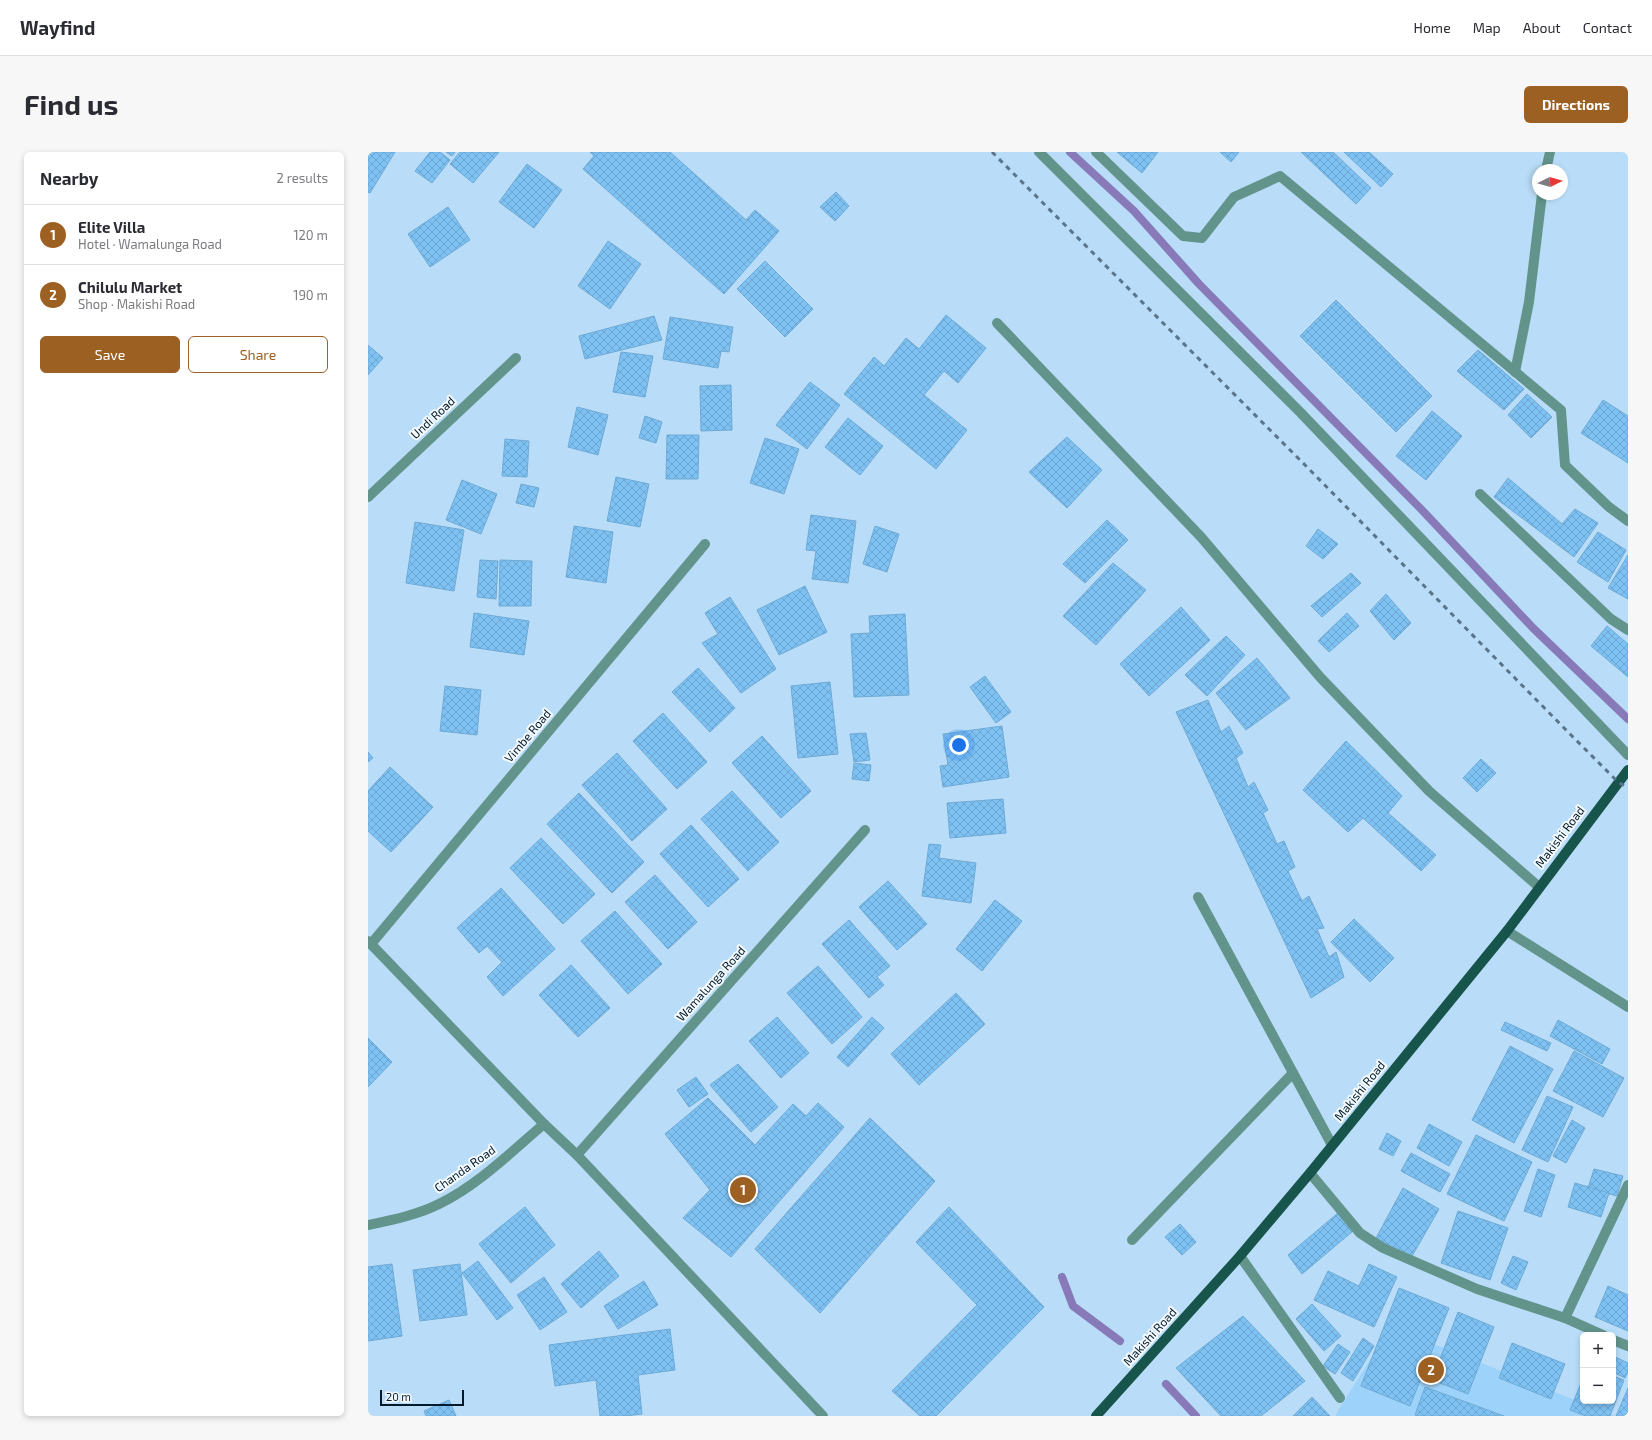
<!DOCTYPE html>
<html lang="en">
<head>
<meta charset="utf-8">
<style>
	body { margin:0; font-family:"Exo 2",sans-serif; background:#f7f7f7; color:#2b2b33 }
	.controls { position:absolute; right:12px; bottom:12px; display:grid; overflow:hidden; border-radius:6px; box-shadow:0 2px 6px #0003 }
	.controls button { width:36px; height:36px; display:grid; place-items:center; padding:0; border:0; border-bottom:1px solid #e1e1e2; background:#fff; color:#2b2b33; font:20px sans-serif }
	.compass { position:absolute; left:1164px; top:12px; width:36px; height:36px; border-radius:50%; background:#fff; box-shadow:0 2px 6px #0003; rotate:85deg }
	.scale { position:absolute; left:12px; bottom:10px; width:84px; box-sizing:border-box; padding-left:4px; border:2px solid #021a2a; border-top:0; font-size:11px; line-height:14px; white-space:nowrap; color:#021a2a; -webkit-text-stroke:3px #f4fafe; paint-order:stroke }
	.you { position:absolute; left:591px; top:593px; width:14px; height:14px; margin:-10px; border:3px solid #fff; border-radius:50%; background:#1a73e8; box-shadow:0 0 0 6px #1a73e833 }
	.badge { display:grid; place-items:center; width:26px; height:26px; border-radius:50%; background:#9d6023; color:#fff; font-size:13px; font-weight:700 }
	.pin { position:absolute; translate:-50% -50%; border:2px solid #fff; box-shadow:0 1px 4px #0006 }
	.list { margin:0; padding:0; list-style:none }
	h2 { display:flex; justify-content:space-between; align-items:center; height:52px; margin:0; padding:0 16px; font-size:17px }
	h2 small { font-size:13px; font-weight:400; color:#7c7c81 }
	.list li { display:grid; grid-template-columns:26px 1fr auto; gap:12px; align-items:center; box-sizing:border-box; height:60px; padding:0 16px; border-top:1px solid #e1e1e2 }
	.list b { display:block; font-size:15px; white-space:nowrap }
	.list p { margin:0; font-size:13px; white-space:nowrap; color:#7c7c81 }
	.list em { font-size:13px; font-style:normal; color:#7c7c81 }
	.actions { display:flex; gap:8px; padding:12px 16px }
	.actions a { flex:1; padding:9px 0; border:1px solid #9d6023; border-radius:6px; text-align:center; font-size:14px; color:#9d6023 }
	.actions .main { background:#9d6023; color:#fff }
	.map { position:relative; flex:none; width:1260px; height:1264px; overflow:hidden; border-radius:6px }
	header { display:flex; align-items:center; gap:24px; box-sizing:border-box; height:56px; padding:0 20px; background:#fff; border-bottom:1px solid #e1e1e2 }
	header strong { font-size:19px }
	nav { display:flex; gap:22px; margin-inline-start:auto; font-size:14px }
	.intro { display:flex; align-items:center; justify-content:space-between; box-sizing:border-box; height:96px; padding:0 24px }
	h1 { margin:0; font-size:28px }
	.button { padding:10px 18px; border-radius:6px; background:#9d6023; color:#fff; font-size:14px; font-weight:700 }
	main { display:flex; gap:24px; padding:0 24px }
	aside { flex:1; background:#fff; border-radius:6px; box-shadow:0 2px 6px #0003 }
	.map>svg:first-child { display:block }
	.built { fill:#9dd2fa }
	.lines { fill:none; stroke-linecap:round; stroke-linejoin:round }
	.stream { stroke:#8879b9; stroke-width:8 }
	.building { fill:url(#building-cross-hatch); stroke:#6eaad5 }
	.minor { stroke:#62948b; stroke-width:10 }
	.major { stroke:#17544b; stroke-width:10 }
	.rail { stroke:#58758b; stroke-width:3; stroke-dasharray:5 5; stroke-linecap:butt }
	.labels { text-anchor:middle; stroke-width:4; stroke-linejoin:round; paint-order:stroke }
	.street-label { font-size:12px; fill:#021a2a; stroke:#f4fafe }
</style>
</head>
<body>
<header>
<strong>Wayfind</strong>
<nav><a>Home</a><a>Map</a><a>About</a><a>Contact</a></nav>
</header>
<div class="intro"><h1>Find us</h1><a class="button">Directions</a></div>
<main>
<aside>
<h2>Nearby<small>2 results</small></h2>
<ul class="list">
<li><span class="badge">1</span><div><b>Elite Villa</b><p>Hotel · Wamalunga Road</p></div><em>120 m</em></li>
<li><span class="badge">2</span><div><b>Chilulu Market</b><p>Shop · Makishi Road</p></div><em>190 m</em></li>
</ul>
<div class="actions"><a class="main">Save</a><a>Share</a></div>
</aside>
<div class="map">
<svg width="1260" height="1264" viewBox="0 0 1260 1264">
	<defs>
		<pattern id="building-cross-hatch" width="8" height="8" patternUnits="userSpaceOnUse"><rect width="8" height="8" fill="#7ec1f3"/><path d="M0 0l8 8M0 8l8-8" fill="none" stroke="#6ba5d0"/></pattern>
	</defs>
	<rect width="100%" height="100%" fill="#b9ddf8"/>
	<!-- built -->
	<polygon class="built" points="1023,1175 1247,1264 968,1264 969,1260"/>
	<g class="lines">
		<!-- stream -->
		<g class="stream">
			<polyline points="702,0 766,59 831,132 1053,357 1165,476 1260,567"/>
			<polyline points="694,1125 705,1154 752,1189"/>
			<polyline points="798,1232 828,1264"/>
		</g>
	</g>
	<!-- building -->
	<g class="building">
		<polygon points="0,0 27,0 2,41 0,40"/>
		<polygon points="62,0 72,0 82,8 64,31 47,19"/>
		<polygon points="78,0 87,0 84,4"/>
		<polygon points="92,0 131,0 105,31 82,12"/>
		<polygon points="222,0 302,0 378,68 387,58 411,79 356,142 215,17 226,4"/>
		<polygon points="749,0 790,0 774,21"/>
		<polygon points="852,0 871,0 863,10"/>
		<polygon points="933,0 965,0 1003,36 988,52"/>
		<polygon points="976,0 1001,0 1025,22 1013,35"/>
		<polygon points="159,12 194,38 166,76 131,50"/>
		<polygon points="468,40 481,54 467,69 452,55"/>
		<polygon points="80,55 102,88 62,115 40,82"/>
		<polygon points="240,89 273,112 242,157 210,134"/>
		<polygon points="397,109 445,157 417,185 369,137"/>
		<polygon points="968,148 1064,244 1028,280 932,184"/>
		<polygon points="578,163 618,196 590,231 576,219 556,243 599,278 568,317 476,242 506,205 516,214 538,186 551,197"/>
		<polygon points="286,164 294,188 217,207 211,184"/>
		<polygon points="302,165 365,175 361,200 353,199 350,216 295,207"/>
		<polygon points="0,193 15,206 0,223"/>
		<polygon points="1110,198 1156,237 1136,258 1089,219"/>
		<polygon points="253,200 285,204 277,245 245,240"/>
		<polygon points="442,230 472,253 439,297 408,273"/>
		<polygon points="363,233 364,278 333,279 332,234"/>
		<polygon points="1159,242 1184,265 1163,286 1140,263"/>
		<polygon points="1235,248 1260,264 1260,311 1213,281"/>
		<polygon points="209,255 240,263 230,303 200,295"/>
		<polygon points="1064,259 1094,284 1058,328 1028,304"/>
		<polygon points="277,264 294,270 288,291 271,286"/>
		<polygon points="480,266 515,294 492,323 457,295"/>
		<polygon points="299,283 331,283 330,327 298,327"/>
		<polygon points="699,285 734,318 699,356 661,320"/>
		<polygon points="397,286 431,297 416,342 382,331"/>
		<polygon points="137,287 161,289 159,325 134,324"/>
		<polygon points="248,325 281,332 272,375 239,369"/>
		<polygon points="1140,326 1194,372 1207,357 1230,371 1206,405 1126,345"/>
		<polygon points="94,328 129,342 113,382 78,368"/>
		<polygon points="153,332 171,336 166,355 148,351"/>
		<polygon points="443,363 488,369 480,431 444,427 448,399 438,398"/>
		<polygon points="739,368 760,388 717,431 695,412"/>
		<polygon points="47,370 96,378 86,439 38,431"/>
		<polygon points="206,374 245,380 238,431 198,425"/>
		<polygon points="507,374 531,382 519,420 495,412"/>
		<polygon points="950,377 970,392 955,407 938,394"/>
		<polygon points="1230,380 1258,398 1240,430 1209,410"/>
		<polygon points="1260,403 1260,447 1240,436"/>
		<polygon points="112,408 130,409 128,447 109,445"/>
		<polygon points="132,408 164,409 163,454 131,454"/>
		<polygon points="745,411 778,438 728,493 695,464"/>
		<polygon points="983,421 993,431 954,465 943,454"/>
		<polygon points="437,434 459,480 411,503 389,458"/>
		<polygon points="1018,442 1043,471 1026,488 1002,459"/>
		<polygon points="362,445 408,517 373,541 334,491 350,482 337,461"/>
		<polygon points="813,455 842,488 781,544 752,512"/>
		<polygon points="106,461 161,469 156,503 102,495"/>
		<polygon points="979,461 991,474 961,500 950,489"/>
		<polygon points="537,462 541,543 486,545 483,482 502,481 501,464"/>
		<polygon points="1239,474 1260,492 1260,525 1223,494"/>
		<polygon points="858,484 877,503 839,544 817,523"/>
		<polygon points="889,506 922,546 878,578 848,541"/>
		<polygon points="330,516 367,556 342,580 304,540"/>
		<polygon points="617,524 643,560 628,571 602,535"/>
		<polygon points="462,530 470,602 430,606 423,534"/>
		<polygon points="77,534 113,538 109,583 72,579"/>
		<polygon points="840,548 853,580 861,574 875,601 868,606 880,635 886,630 900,658 895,661 909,692 916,689 927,715 920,719 934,749 941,744 956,776 949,777 961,805 968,800 976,825 943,846 808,560"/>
		<polygon points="295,561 339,610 309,637 265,589"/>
		<polygon points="634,574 641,625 575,635 572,614 580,613 575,582"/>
		<polygon points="498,581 502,608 486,610 482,582"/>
		<polygon points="394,584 443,639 413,666 364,611"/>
		<polygon points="978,589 1034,644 1020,661 1068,703 1053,719 995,666 980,680 935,638"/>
		<polygon points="0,600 5,606 0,610"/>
		<polygon points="249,601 299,657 264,689 214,633"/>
		<polygon points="1113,607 1128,621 1109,640 1095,626"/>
		<polygon points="486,611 503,613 501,629 484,627"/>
		<polygon points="22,615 65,655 23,700 0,679 0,639"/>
		<polygon points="364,639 411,690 380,719 333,667"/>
		<polygon points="211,641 276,710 244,741 179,672"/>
		<polygon points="635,647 638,681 582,686 579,651"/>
		<polygon points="323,673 371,727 340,755 292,702"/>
		<polygon points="173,686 227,742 195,772 142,716"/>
		<polygon points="561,692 573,693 571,706 608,711 603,751 554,744"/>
		<polygon points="287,723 329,770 300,797 257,750"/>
		<polygon points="520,729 559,772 529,798 491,755"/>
		<polygon points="133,736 187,797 135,844 119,825 134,810 119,794 111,801 89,776"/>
		<polygon points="627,748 654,769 614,819 588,797"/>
		<polygon points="247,759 294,812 260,842 213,789"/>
		<polygon points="986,767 1026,806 1002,830 963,790"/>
		<polygon points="481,768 522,814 509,825 516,833 501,846 454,792"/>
		<polygon points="203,813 242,856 210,885 171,843"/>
		<polygon points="450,814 494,865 464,892 419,841"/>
		<polygon points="588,841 617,872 551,933 523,902"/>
		<polygon points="409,865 441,901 413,926 381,889"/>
		<polygon points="504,865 516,876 480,915 469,905"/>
		<polygon points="1190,868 1242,897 1234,912 1182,884"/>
		<polygon points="1137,870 1183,891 1179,899 1133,878"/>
		<polygon points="0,886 24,910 0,935"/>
		<polygon points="1142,894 1185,917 1146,991 1104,968"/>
		<polygon points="1206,899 1256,926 1235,965 1185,939"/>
		<polygon points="370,912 410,955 383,980 342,933"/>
		<polygon points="328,925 340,942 321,955 309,938"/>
		<polygon points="1179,944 1205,955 1180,1010 1154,998"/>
		<polygon points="340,946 387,993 425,952 438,964 450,951 476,975 363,1105 315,1066 342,1038 297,982"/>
		<polygon points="502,966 567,1029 452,1161 387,1097"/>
		<polygon points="1204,968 1217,976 1198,1011 1185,1004"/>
		<polygon points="1061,972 1094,990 1081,1014 1049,996"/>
		<polygon points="1019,981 1033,989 1025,1004 1011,997"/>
		<polygon points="1108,983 1164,1010 1136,1069 1079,1042"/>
		<polygon points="1043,1001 1082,1022 1072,1040 1033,1019"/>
		<polygon points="1170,1017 1187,1023 1173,1065 1156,1059"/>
		<polygon points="1226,1017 1255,1024 1249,1044 1220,1036"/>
		<polygon points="1207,1031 1241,1041 1233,1065 1200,1055"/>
		<polygon points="1035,1036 1071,1057 1043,1106 1008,1086"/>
		<polygon points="157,1055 187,1093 143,1131 111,1092"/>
		<polygon points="581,1055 676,1155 568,1264 552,1264 524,1239 609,1153 548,1090"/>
		<polygon points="1090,1059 1140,1076 1122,1128 1073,1111"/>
		<polygon points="970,1061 985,1079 934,1122 920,1103"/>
		<polygon points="812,1072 828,1090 814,1103 797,1085"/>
		<polygon points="231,1099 251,1124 213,1156 193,1132"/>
		<polygon points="1145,1104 1160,1110 1148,1138 1133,1131"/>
		<polygon points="110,1109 145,1156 129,1168 94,1121"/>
		<polygon points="24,1112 34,1184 0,1189 0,1115"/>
		<polygon points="92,1112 99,1163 52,1169 45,1118"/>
		<polygon points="1001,1112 1029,1125 1006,1175 946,1148 960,1119 991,1134"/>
		<polygon points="176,1125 199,1160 172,1178 149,1143"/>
		<polygon points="276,1129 290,1153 250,1177 236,1154"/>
		<polygon points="1240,1134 1260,1143 1260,1179 1227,1165"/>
		<polygon points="1031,1136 1081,1156 1042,1254 993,1234"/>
		<polygon points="944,1152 973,1184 956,1199 928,1167"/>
		<polygon points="1090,1160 1126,1175 1100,1242 1064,1228"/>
		<polygon points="875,1164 937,1229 893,1264 853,1264 808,1216"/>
		<polygon points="302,1177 307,1218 270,1223 274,1262 257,1264 232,1264 228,1228 187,1234 181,1193"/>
		<polygon points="995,1186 1006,1194 985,1229 973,1221"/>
		<polygon points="1144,1191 1197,1212 1183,1247 1131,1226"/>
		<polygon points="970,1192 982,1200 967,1222 955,1214"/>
		<polygon points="1245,1204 1260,1211 1260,1220 1257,1226 1245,1220"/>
		<polygon points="1245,1224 1256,1228 1242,1264 1218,1264 1202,1258 1215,1226 1215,1249 1245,1249"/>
		<polygon points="1057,1235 1136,1264 1051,1264 1047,1263"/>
		<polygon points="1260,1236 1260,1264 1248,1264"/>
		<polygon points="944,1245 962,1264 925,1264"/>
		<polygon points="81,1248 88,1264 58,1264 56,1259"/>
	</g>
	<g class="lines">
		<!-- minor -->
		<g class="minor">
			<polyline points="671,0 932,260 1260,603"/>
			<polyline points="728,0 815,84 834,86 866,45 912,24 1193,258 1197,313 1241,355 1260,369"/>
			<polyline points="1178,18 1182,0"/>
			<polyline points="629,171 833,385 952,525 1061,639 1171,735"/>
			<polyline points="1147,220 1161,150 1174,42"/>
			<polyline points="1112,342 1243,467 1260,478"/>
			<polyline points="0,345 148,206"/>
			<polyline points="830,745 964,993"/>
			<polyline points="1139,779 1260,855"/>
			<polyline points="0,789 176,972 209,1003 455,1264"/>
			<polyline points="3,792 337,392"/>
			<polyline points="209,1003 497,678"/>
			<polyline points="942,1021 992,1081 1015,1096 1109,1137 1197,1166 1235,1183"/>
			<path d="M0,1073C24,1068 49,1063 71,1052C110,1033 143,1000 176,972"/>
			<polyline points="764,1088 925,921"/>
			<polyline points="872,1104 972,1246"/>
			<polyline points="1197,1166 1260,1033"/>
			<polyline points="1245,1188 1260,1194"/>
		</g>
		<!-- major -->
		<polyline class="major" points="728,1264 872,1104 942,1021 1139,779 1260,618"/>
		<!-- rail -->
		<polyline class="rail" points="624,0 938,314 1204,584 1250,630 1260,636"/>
	</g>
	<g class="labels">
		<!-- street labels -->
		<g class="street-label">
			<text transform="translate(65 266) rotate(-43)" y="4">Undi Road</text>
			<text transform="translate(160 584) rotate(-50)" y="4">Vimbe Road</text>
			<text transform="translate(1192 685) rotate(-53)" y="4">Makishi Road</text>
			<text transform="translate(343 832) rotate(-48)" y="4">Wamalunga Road</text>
			<text transform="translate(992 939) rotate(-51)" y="4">Makishi Road</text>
			<text transform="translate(97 1017) rotate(-35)" y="4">Chanda Road</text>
			<text transform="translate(782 1185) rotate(-48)" y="4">Makishi Road</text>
		</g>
	</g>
</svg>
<div class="controls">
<button>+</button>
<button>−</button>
</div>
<svg class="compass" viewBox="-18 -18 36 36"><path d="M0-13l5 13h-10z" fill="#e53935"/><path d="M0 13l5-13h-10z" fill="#7c7c81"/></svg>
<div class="scale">20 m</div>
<div class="you"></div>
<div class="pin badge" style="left:375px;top:1038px">1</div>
<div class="pin badge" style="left:1063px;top:1218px">2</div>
</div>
</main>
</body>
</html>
